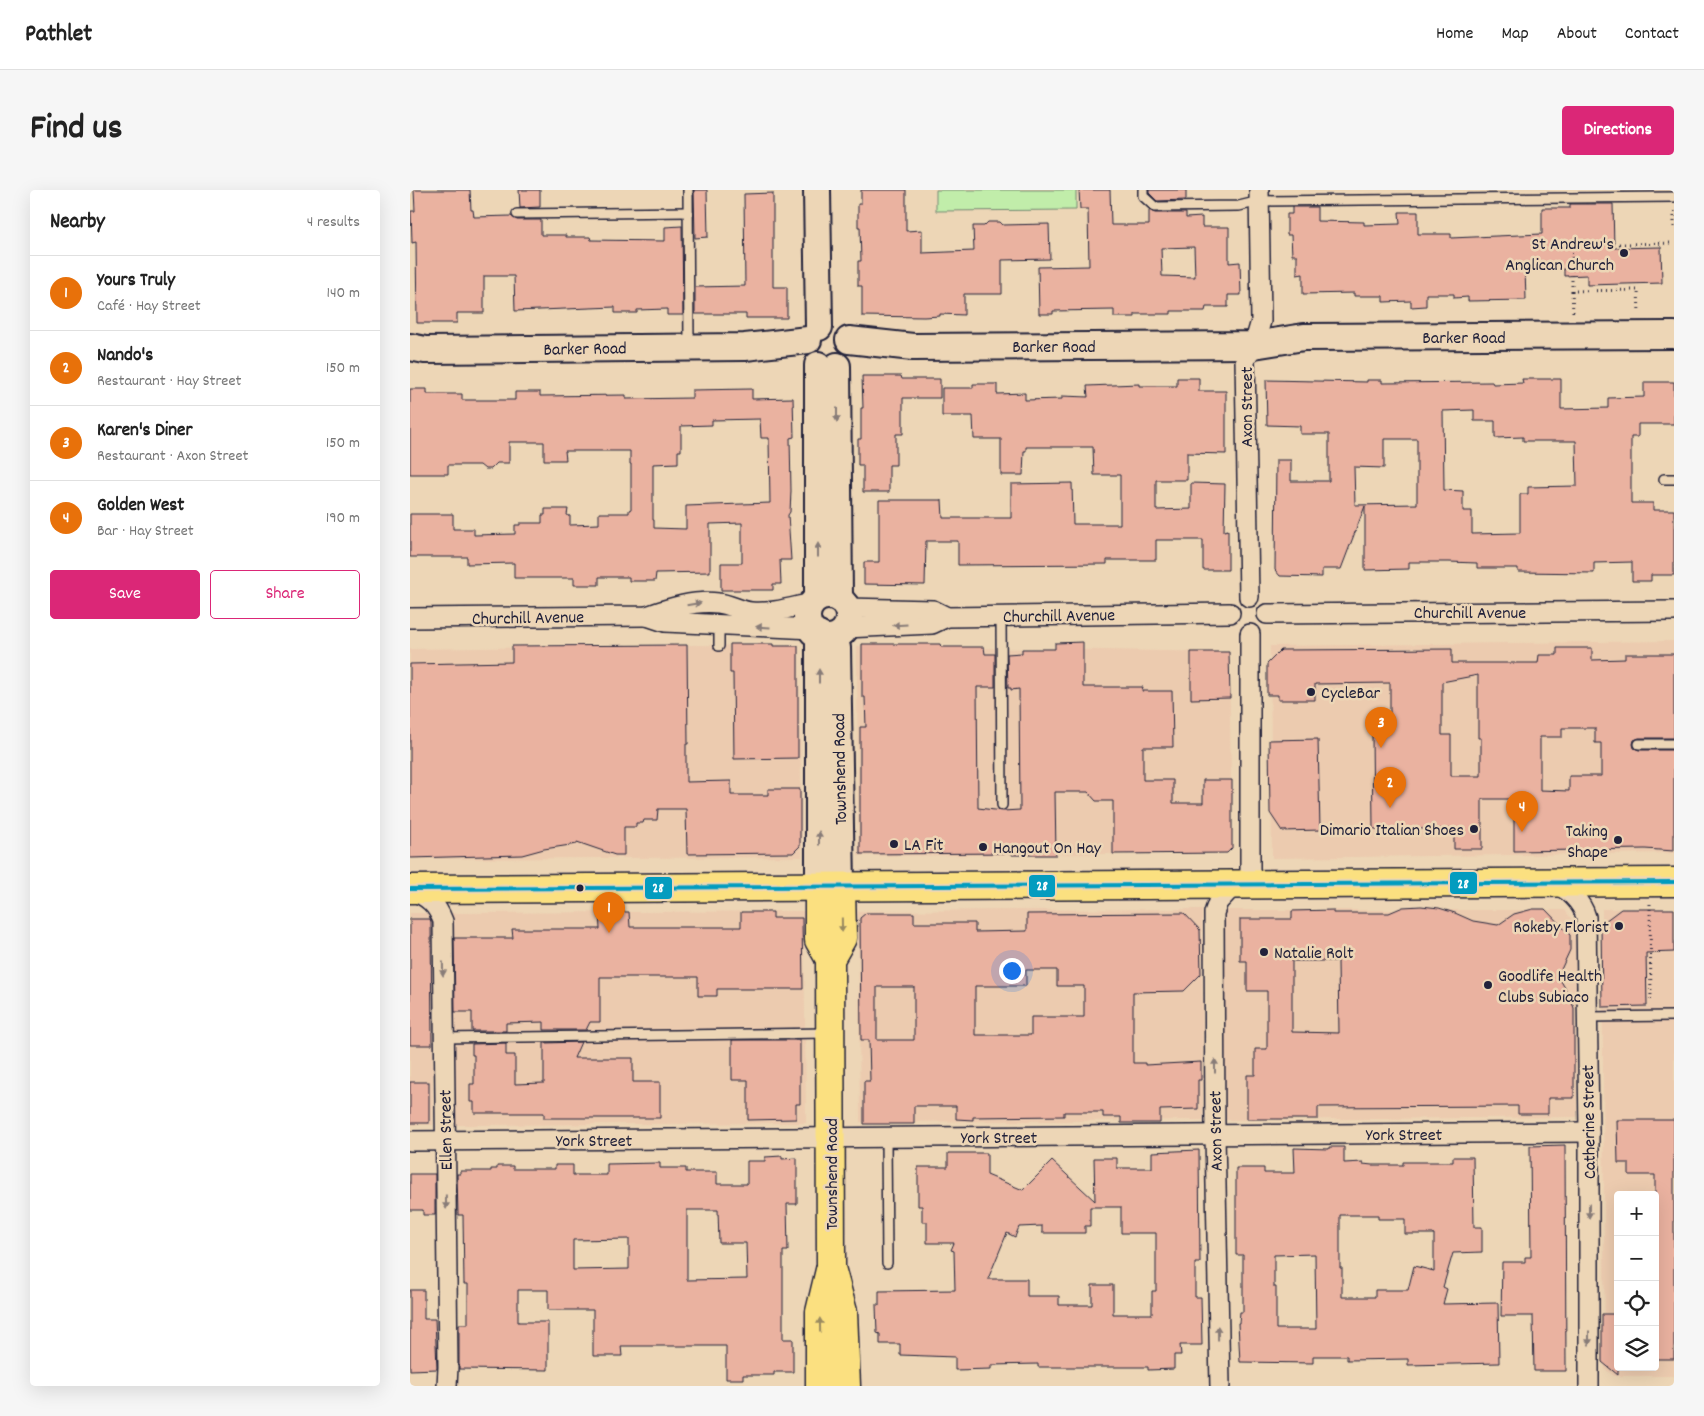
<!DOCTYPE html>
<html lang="en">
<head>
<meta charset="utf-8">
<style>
	body { margin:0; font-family:Dekko,sans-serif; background:#f6f6f6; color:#222 }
	.controls { position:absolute; right:15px; bottom:15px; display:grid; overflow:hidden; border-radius:5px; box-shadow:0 5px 20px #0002 }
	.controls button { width:45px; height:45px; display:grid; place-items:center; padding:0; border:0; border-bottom:1px solid #e0e0e0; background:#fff; color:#222; font:25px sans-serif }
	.you { position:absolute; left:601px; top:780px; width:18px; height:18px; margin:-12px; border:4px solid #fff; border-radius:50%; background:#1a73e8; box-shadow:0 0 0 8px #1a73e833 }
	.badge { display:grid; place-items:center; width:32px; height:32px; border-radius:50%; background:#db2777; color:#fff; font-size:16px; font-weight:700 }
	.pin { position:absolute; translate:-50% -41px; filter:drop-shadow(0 1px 2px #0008) }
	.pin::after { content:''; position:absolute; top:26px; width:18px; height:15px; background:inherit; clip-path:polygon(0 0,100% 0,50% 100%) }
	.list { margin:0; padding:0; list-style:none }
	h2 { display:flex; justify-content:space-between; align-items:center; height:65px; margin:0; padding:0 20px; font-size:21px }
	h2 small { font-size:16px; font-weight:400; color:#767676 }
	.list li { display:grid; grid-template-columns:32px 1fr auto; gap:15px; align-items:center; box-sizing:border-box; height:75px; padding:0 20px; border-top:1px solid #e0e0e0 }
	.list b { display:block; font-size:19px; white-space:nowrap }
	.list p { margin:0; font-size:16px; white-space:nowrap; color:#767676 }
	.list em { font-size:16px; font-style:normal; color:#767676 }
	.actions { display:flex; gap:10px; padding:15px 20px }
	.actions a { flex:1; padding:11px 0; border:1px solid #db2777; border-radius:5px; text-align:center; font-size:18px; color:#db2777 }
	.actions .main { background:#db2777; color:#fff }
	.icon { flex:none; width:28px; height:28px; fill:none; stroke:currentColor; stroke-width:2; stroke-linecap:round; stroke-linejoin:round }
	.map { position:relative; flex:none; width:1264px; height:1196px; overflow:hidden; border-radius:5px }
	header { display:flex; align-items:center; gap:30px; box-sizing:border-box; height:70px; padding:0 25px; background:#fff; border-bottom:1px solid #e0e0e0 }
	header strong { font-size:24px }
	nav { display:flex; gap:28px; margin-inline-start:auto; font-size:18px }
	.intro { display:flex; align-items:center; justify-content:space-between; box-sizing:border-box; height:120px; padding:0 30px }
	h1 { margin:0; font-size:35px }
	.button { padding:12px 22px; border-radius:5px; background:#db2777; color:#fff; font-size:18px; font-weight:700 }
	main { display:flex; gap:30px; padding:0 30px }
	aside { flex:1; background:#fff; border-radius:5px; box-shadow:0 5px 20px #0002 }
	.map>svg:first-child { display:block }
	.built { fill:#eccbaf; fill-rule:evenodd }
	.green { fill:#c1edaa; stroke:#728872 }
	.building { fill:#eab2a0; stroke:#22223b; fill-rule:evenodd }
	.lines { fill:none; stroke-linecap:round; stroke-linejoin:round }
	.lane-casing { stroke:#22223b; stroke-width:12 }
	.street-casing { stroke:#22223b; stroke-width:22 }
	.secondary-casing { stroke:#22223b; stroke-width:30 }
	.primary-casing { stroke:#22223b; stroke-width:31 }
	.path { stroke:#22223b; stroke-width:3; stroke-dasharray:1 4; stroke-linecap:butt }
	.lane { stroke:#edd6b6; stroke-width:9 }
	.street { stroke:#edd6b6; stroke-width:19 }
	.secondary { stroke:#edd6b6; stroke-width:26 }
	.primary { stroke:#fbe080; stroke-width:28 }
	.bus-1-casing { stroke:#edd6b6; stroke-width:8 }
	.bus-1 { stroke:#039cbf; stroke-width:4 }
	.oneway { fill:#887c78 }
	.oneway2 { fill:#998a61 }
	.poi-dot { fill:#22223b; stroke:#edd6b6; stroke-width:2 }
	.labels { text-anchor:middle; stroke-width:5; stroke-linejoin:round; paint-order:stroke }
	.poi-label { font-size:18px; fill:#22223b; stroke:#edd6b6; text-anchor:start }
	.street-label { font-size:18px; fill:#22223b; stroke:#edd6b6 }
	.line-badge { stroke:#edd6b6; stroke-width:2 }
	.badge-label { font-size:14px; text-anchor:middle; font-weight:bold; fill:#fff }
</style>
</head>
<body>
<header>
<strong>Pathlet</strong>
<nav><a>Home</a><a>Map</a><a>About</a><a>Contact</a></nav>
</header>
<div class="intro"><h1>Find us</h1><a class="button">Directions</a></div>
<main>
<aside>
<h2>Nearby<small>4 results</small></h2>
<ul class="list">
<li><span class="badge" style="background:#e8710a">1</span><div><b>Yours Truly</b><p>Café · Hay Street</p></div><em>140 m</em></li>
<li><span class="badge" style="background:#e8710a">2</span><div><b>Nando's</b><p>Restaurant · Hay Street</p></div><em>150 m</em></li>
<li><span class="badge" style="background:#e8710a">3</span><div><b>Karen's Diner</b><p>Restaurant · Axon Street</p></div><em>150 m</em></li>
<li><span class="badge" style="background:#e8710a">4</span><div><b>Golden West</b><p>Bar · Hay Street</p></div><em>190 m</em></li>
</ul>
<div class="actions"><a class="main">Save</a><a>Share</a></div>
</aside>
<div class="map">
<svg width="1264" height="1196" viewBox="0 0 1264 1196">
	<rect width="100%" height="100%" fill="#edd6b6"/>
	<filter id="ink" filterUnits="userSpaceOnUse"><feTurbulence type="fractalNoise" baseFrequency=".02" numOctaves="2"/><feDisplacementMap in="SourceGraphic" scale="10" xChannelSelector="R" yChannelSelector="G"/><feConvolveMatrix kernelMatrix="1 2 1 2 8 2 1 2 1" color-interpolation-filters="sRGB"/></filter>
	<g filter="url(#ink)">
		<!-- built -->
		<g class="built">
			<polygon points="1264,451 1264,663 862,668 860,456"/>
			<polygon points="277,455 389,456 392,667 0,669 0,459"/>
			<polygon points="447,456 819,462 822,658 817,663 448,666"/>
			<path d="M1264,718V1186H1204L1195,1179L1192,719ZM1208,1005H1245V1177H1208Z"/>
			<polygon points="792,719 793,930 450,932 448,721"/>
			<polygon points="812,720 1155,720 1165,734 1167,927 814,930"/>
			<polygon points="394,721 396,933 44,935 42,728 41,723"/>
			<polygon points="0,723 16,723 22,730 23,935 0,935"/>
		</g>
		<!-- green -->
		<polygon class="green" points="526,0 666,0 666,20 526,21"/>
		<!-- building -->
		<g class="building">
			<polygon points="4,0 60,0 61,20 63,20 64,27 101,26 107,30 131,30 131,45 156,45 156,47 180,47 181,50 255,51 255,37 272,36 273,125 257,125 257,119 227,120 227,123 205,123 205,117 105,121 104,86 74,86 74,123 47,123 47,133 7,133 6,52 2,53 1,21 5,21"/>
			<polygon points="109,0 130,0 130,17 110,18"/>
			<polygon points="284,0 297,0 298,47 285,48"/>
			<polygon points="451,0 496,0 496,41 512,40 512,63 564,61 563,36 574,36 578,32 590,32 593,35 639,34 640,69 592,70 592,104 554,104 554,125 530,124 530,126 514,127 452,126 452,96 448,96 448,71 451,71 450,37 448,37 448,14 451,14"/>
			<path d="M669,0H700L701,35H739V20L745,23H776V28L792,27V37H819V73L830,72L831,105H818V117H796L795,121H761V124H725V127H704V120L643,121V124H629L628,77L679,76L678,19H670ZM784,57L785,87L752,86L751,58Z"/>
			<polygon points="739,0 776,0 776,10 747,11 739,3"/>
			<polygon points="363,3 363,97 377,97 377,128 336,128 336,124 285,124 285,97 335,96 334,4"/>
			<polygon points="1160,14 1203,14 1204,58 1251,57 1252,93 1177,95 1177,85 1154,86 1154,79 1115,79 1116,110 1058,111 1058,107 1044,108 1044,104 1016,104 1016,116 1001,117 1001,111 973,112 973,106 944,106 944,103 893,104 893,84 887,85 887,65 882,65 881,45 877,45 877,24 882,24 882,17 907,17 907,31 954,32 954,35 990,34 989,22 1008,22 1008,44 1041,44 1041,48 1132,44 1132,18 1160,18"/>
			<polygon points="452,186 491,186 492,189 530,189 530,208 493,208 493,244 486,244 486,275 479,275 479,302 453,302 453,275 448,275 448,249 451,249 451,218 453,218"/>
			<polygon points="767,188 789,188 789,201 816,201 816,264 777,263 777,290 746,290 746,320 781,319 781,293 815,294 814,341 818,340 818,380 793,380 793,350 746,350 746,370 697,370 697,374 548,375 548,351 516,351 515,395 454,394 454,372 469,372 469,310 532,310 533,328 601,328 601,294 662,293 663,334 710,334 710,285 684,285 683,257 616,257 616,261 614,261 613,285 591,285 591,249 564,249 563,226 532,226 532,198 563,198 563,194 587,194 587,204 615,203 615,210 652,209 652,206 678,207 677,196 729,194 729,196 767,196"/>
			<path d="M1112,189H1151V219L1198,218V208L1234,207V192H1264V234H1228V247H1221V313H1243V320H1264V385H1241V391H1222V372L1184,373V383L1108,382V378H1067V373L1039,372H999V379L955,380V316L931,379H912V387L870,386L865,380L866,270H881V291H919V244H890V236L857,235L856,190L957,192V190H972V193L1082,192L1083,194L1113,193ZM1064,220V231H1085V248L1113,247V251H1166L1167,296L1118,297V304H1110V343L1062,344V321H1053V301L1034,300L1033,221ZM974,249H1007V314L945,315L944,277L974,278Z"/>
			<path d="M0,199H17V204H52V210H105V202H130V206L216,205V209L282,208V200L342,199V209L383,208L384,247L380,248L381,301L380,322L378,325L381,370H370L371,394H363V400H311V373H332V333L300,334V382L246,383L245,391H219V387H189V395H164V388H104V373L57,374V367H0V324H43V339H64V345L105,344V335H110V333H132V325H135V319H158L157,325L160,326V335L189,334V323H219V320L221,319V274H220V261H155L156,270H134V252H99V273H87L81,279H75L70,275H38V284H0ZM350,229L351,248H359L360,313L276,316V339L244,338V330H243V274L268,273V261H271V236L302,235V230Z"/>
			<polygon points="673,452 673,497 733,497 732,501 762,501 763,557 733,557 733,590 763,590 763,613 793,613 793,590 822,590 822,658 817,663 703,664 703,611 686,611 678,602 645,602 646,665 602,665 602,663 450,664 450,537 456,537 455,507 452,507 452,454 530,454 531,457 574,457 575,464 585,464 585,497 567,497 568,618 593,621 610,620 609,499 601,500 601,498 598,498 597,464 612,463 612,459 645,459 645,453"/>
			<polygon points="320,454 363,454 363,456 388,456 388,568 324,569 323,483 320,483"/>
			<polygon points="277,455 278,554 276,554 276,592 321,591 321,605 358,605 358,599 390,599 390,656 383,663 277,664 276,619 248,619 247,630 234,630 233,633 226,633 226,637 214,637 214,665 205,665 167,652 167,654 134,659 112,665 0,668 0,474 102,472 102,456"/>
			<path d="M1147,458H1182V470L1215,469V464H1264V548H1229L1224,550L1223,554L1224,558L1229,560H1264V661L1235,659L1104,661V609H1072V659H1044V639H963L962,544L980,543V493L905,494V510H868V505H857V474L871,460L1042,459V473H1128L1129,465H1147ZM1068,485V548H1071V586H1041V545H1032V492ZM1152,538H1185V553H1191V586H1159V601L1130,600V547H1152Z"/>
			<polygon points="781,462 819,462 820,508 781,509"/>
			<polygon points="908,549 910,640 872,641 860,623 859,550"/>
			<path d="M1011,716L1029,718L1045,723L1063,731L1088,735L1104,724L1123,719H1135L1160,745V760L1148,786L1158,803L1164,818V908H1138V924H1108V916L908,917V929H837V885H845V859H857V801H837V771H830V729H882V721L923,720V723H979L993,717ZM882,771H928L929,843L882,842Z"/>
			<polygon points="1211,719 1264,719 1264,762 1236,763 1237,816 1192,817 1191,734"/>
			<polygon points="189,722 219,722 220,737 331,737 331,722 363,722 363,728 392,728 393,799 307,799 307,806 288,806 288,787 190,787 190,832 180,832 176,840 134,840 134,832 96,833 96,841 62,841 62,822 45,822 44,748 103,748 102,739 190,739"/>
			<path d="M456,723H504V733H565V742L617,741V724L774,723L790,740L791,784L774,801L723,802V873H735V875L791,872V890H788V919L750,920V933H711V927H693V922H654V926L563,927V930L546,929V916H504V934H454V891H460L459,850H451L450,728ZM616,780H647V796H674V827H621V845H565V796H616ZM467,797H504V850H467Z"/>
			<polygon points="0,729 20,729 21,732 22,855 0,855"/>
			<polygon points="322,850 390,850 390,914 386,914 386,929 338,930 338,890 322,890"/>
			<polygon points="171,852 164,868 223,868 223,892 250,892 250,928 134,928 134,923 64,923 64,912 60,912 60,894 64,894 64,865 62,865 62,854 96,853 96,865 105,865 105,894 134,893 134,853"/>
			<rect x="0" y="892" width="19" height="41"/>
			<polygon points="1207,930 1264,930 1264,1169 1245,1169 1245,985 1219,985 1219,973 1208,973"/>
			<polygon points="1155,955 1156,1181 1124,1181 1123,1126 1091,1126 1092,1072 1115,1072 1115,1067 1121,1067 1120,956"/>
			<path d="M919,957H934V973L953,972V974L962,975H993V972H1043V967H1063L1064,1037H1072V1062L1043,1063L1033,1097L1037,1099L1033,1114L1088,1113L1089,1173L998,1175V1169L937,1170V1166H903V1173L830,1172L828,1133H829L830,1122H833V1065H826V978H854V983H885L884,958L919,959ZM930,1025H968V1029H995V1044H1024V1081L1004,1076L998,1100H965V1107H932V1078H930ZM905,1064L906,1139H866V1097H864V1065Z"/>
			<path d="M789,960L790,1073H785V1107H791L792,1155H770L771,1165H764V1179L738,1180V1177H628V1174L581,1175V1179L545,1180V1167L490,1165V1154H470V1144L467,1143L466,1115H469V1101L545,1100L544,1061L541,1060L544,1053H517V1032H512V1016H508V977H538V963H577V985L613,1000L642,971L685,1011L684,968H707V978H742V962ZM680,1017H711V1043H746V1101H742V1124H703V1095H682V1115H649V1106H617V1089H578L597,1043L605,1047L609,1037L632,1036V1043H675V1036H680Z"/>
			<path d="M372,966V969L387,968V1014H377L378,1061H373V1149H383V1182H364V1185H333V1189H316V1156H211L212,1166H183V1120H138V1100H108V1132H138V1180L49,1179V1134H58V1094H54L53,1025H48L47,984H50V981H81V979H87V976H103V979H145V975H163V985H197V974L250,973V978H276V982H307V994H337V971H355V967ZM277,1020H308L309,1053H336L337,1089L277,1090ZM219,1049V1079L163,1080V1050Z"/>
			<polygon points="0,984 25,984 25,1025 13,1025 13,1020 0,1020"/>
			<polygon points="0,1100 14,1100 14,1129 25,1129 27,1179 0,1180"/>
			<polygon points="1192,1124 1208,1124 1208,1185 1192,1172"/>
		</g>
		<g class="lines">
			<defs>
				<g id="lane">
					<polyline points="278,0 279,155"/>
					<polyline points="733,0 733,6 745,17 829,16 850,11 1264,7"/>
					<polyline points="107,24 278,22"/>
					<polyline points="1254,289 1264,289"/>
					<polyline points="591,426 592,615"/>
					<polyline points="309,435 309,456"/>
					<polyline points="1229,554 1264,554"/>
					<polyline points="1177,827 1264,826"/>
					<polyline points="34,848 418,843"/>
					<polyline points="476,948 477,1073"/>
				</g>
				<g id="street">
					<polyline points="839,407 835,169 844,155 851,131 849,0"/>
					<polyline points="437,418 523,420 537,427 820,423"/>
					<polyline points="857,424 1264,421"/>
					<polyline points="237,426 255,432 402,439"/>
					<path d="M0,428L237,426C259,418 285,410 308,413C320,414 330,421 341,422C361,424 383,417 402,413"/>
					<polyline points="435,438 522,434 537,427"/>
					<polyline points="840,694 840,444"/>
					<path d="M1142,694C1158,697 1172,713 1176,727L1179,942V1196"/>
					<path d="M1,701C18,706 27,715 33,731L38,1177L37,1196"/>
					<polyline points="0,951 1179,942"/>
					<polyline points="810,1196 805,945 804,723 808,712 825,694"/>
				</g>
				<g id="secondary">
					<polyline points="407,0 409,137"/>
					<polyline points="439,150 503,157 844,155 894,147 1264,145"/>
					<polyline points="0,157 15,160 335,157 398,150"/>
					<polyline points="408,175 408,408"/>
					<polyline points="427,176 429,409"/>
					<circle cx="418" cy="427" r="21"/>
					<polyline points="427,458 431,697"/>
					<polyline points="409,697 409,445"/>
				</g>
				<g id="primary">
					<polyline points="409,697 409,750 420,769"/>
					<polyline points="431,697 432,748 420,769 421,1078 433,1122 436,1196"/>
					<polyline points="0,699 1264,692"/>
					<polyline points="410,1196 410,1122 420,1080"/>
				</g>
			</defs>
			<!-- lane casing -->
			<use href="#lane" class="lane-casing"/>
			<!-- street casing -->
			<use href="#street" class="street-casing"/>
			<!-- secondary casing -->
			<use href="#secondary" class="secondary-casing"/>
			<!-- primary casing -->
			<use href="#primary" class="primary-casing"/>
			<!-- path -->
			<g class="path">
				<polyline points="1264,21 1264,37"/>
				<polyline points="1162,68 1162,55 1264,53"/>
				<polyline points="1162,85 1162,101 1228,100 1229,123"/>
				<polyline points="1162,101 1163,123"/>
				<polyline points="1240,714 1241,813"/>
			</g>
			<!-- lane -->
			<use href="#lane" class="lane"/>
			<!-- street -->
			<use href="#street" class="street"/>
			<!-- secondary -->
			<use href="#secondary" class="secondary"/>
			<!-- primary -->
			<use href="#primary" class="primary"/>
			<defs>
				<polyline id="bus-1" points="0,699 1264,692"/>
			</defs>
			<!-- bus-1 casing -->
			<use href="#bus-1" class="bus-1-casing"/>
			<!-- bus-1 -->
			<use href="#bus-1" class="bus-1"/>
		</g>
		<!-- one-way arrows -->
		<defs><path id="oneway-solid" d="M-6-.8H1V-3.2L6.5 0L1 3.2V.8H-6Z" transform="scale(1.25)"/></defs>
		<g class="oneway">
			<use href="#oneway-solid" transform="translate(427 225) rotate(90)"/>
			<use href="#oneway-solid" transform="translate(408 360) rotate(-90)"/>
			<use href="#oneway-solid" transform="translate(284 414) rotate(-10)"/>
			<use href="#oneway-solid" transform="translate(490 435) rotate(177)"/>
			<use href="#oneway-solid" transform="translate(353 437) rotate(-177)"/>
			<use href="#oneway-solid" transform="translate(409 486) rotate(-90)"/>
			<use href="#oneway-solid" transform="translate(409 648) rotate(-90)"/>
			<use href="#oneway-solid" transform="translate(33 779) rotate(89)"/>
			<use href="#oneway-solid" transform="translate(805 876) rotate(-90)"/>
			<use href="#oneway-solid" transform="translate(36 1012) rotate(89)"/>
			<use href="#oneway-solid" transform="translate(1179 1021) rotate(90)"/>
			<use href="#oneway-solid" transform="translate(808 1143) rotate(-91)"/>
			<use href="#oneway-solid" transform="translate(1179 1148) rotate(90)"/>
		</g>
		<g class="oneway2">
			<use href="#oneway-solid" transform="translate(432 735) rotate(89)"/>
			<use href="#oneway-solid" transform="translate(410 1135) rotate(-91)"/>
		</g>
	</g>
	<!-- markers -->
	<g class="poi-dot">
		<circle cx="1214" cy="63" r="5"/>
		<circle cx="901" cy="502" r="5"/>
		<circle cx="1064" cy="639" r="5"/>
		<circle cx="1208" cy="650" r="5"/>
		<circle cx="484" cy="654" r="5"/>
		<circle cx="573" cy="657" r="5"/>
		<circle cx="170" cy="698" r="4.5"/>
		<circle cx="1209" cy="736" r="5"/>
		<circle cx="854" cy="762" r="5"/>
		<circle cx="1078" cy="795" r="5"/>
	</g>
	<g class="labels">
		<!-- poi labels -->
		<g class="poi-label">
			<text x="1204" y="59" text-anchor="end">St Andrew's<tspan x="1204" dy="21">Anglican Church</tspan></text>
			<text x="911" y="508">CycleBar</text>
			<text x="1054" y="645" text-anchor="end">Dimario Italian Shoes</text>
			<text x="1198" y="646" text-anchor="end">Taking<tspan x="1198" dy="21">Shape</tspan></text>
			<text x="494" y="660">LA Fit</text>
			<text x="583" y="663">Hangout On Hay</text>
			<text x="1199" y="742" text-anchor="end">Rokeby Florist</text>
			<text x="864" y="768">Natalie Rolt</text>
			<text x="1088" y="791">Goodlife Health<tspan x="1088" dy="21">Clubs Subiaco</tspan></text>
		</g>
		<!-- street labels -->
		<g class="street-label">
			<text x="1054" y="153">Barker Road</text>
			<text x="644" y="162">Barker Road</text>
			<text transform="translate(175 158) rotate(-1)" y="6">Barker Road</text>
			<text transform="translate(836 217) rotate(-90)" y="6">Axon Street</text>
			<text x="1060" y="428">Churchill Avenue</text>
			<text transform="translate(649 425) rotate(-1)" y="6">Churchill Avenue</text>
			<text transform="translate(118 427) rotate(-1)" y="6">Churchill Avenue</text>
			<text transform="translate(429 579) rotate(-91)" y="6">Townshend Road</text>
			<text transform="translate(1178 932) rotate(-91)" y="6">Catherine Street</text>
			<text transform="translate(35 940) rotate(-91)" y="6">Ellen Street</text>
			<text transform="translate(805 941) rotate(-91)" y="6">Axon Street</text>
			<text x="994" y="950">York Street</text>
			<text x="589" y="953">York Street</text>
			<text x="184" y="956">York Street</text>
			<text transform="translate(421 984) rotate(-90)" y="6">Townshend Road</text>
		</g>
	</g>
	<g class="line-badge">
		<rect x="1039" y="681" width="29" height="24" rx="5" fill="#039cbf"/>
		<rect x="618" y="684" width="28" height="24" rx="5" fill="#039cbf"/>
		<rect x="234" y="686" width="29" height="24" rx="5" fill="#039cbf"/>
	</g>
	<g class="badge-label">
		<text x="1053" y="698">28</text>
		<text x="632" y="700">28</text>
		<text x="248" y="702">28</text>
	</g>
</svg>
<div class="controls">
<button>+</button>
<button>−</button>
<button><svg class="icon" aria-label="locate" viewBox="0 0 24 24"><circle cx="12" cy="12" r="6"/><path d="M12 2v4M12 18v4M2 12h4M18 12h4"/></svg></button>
<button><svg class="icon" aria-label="layers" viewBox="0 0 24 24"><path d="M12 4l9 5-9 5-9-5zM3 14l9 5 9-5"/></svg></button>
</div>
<div class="you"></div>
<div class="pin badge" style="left:199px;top:743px;background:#e8710a">1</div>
<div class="pin badge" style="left:980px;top:618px;background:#e8710a">2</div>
<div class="pin badge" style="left:971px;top:558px;background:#e8710a">3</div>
<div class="pin badge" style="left:1112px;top:642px;background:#e8710a">4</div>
</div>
</main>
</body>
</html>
